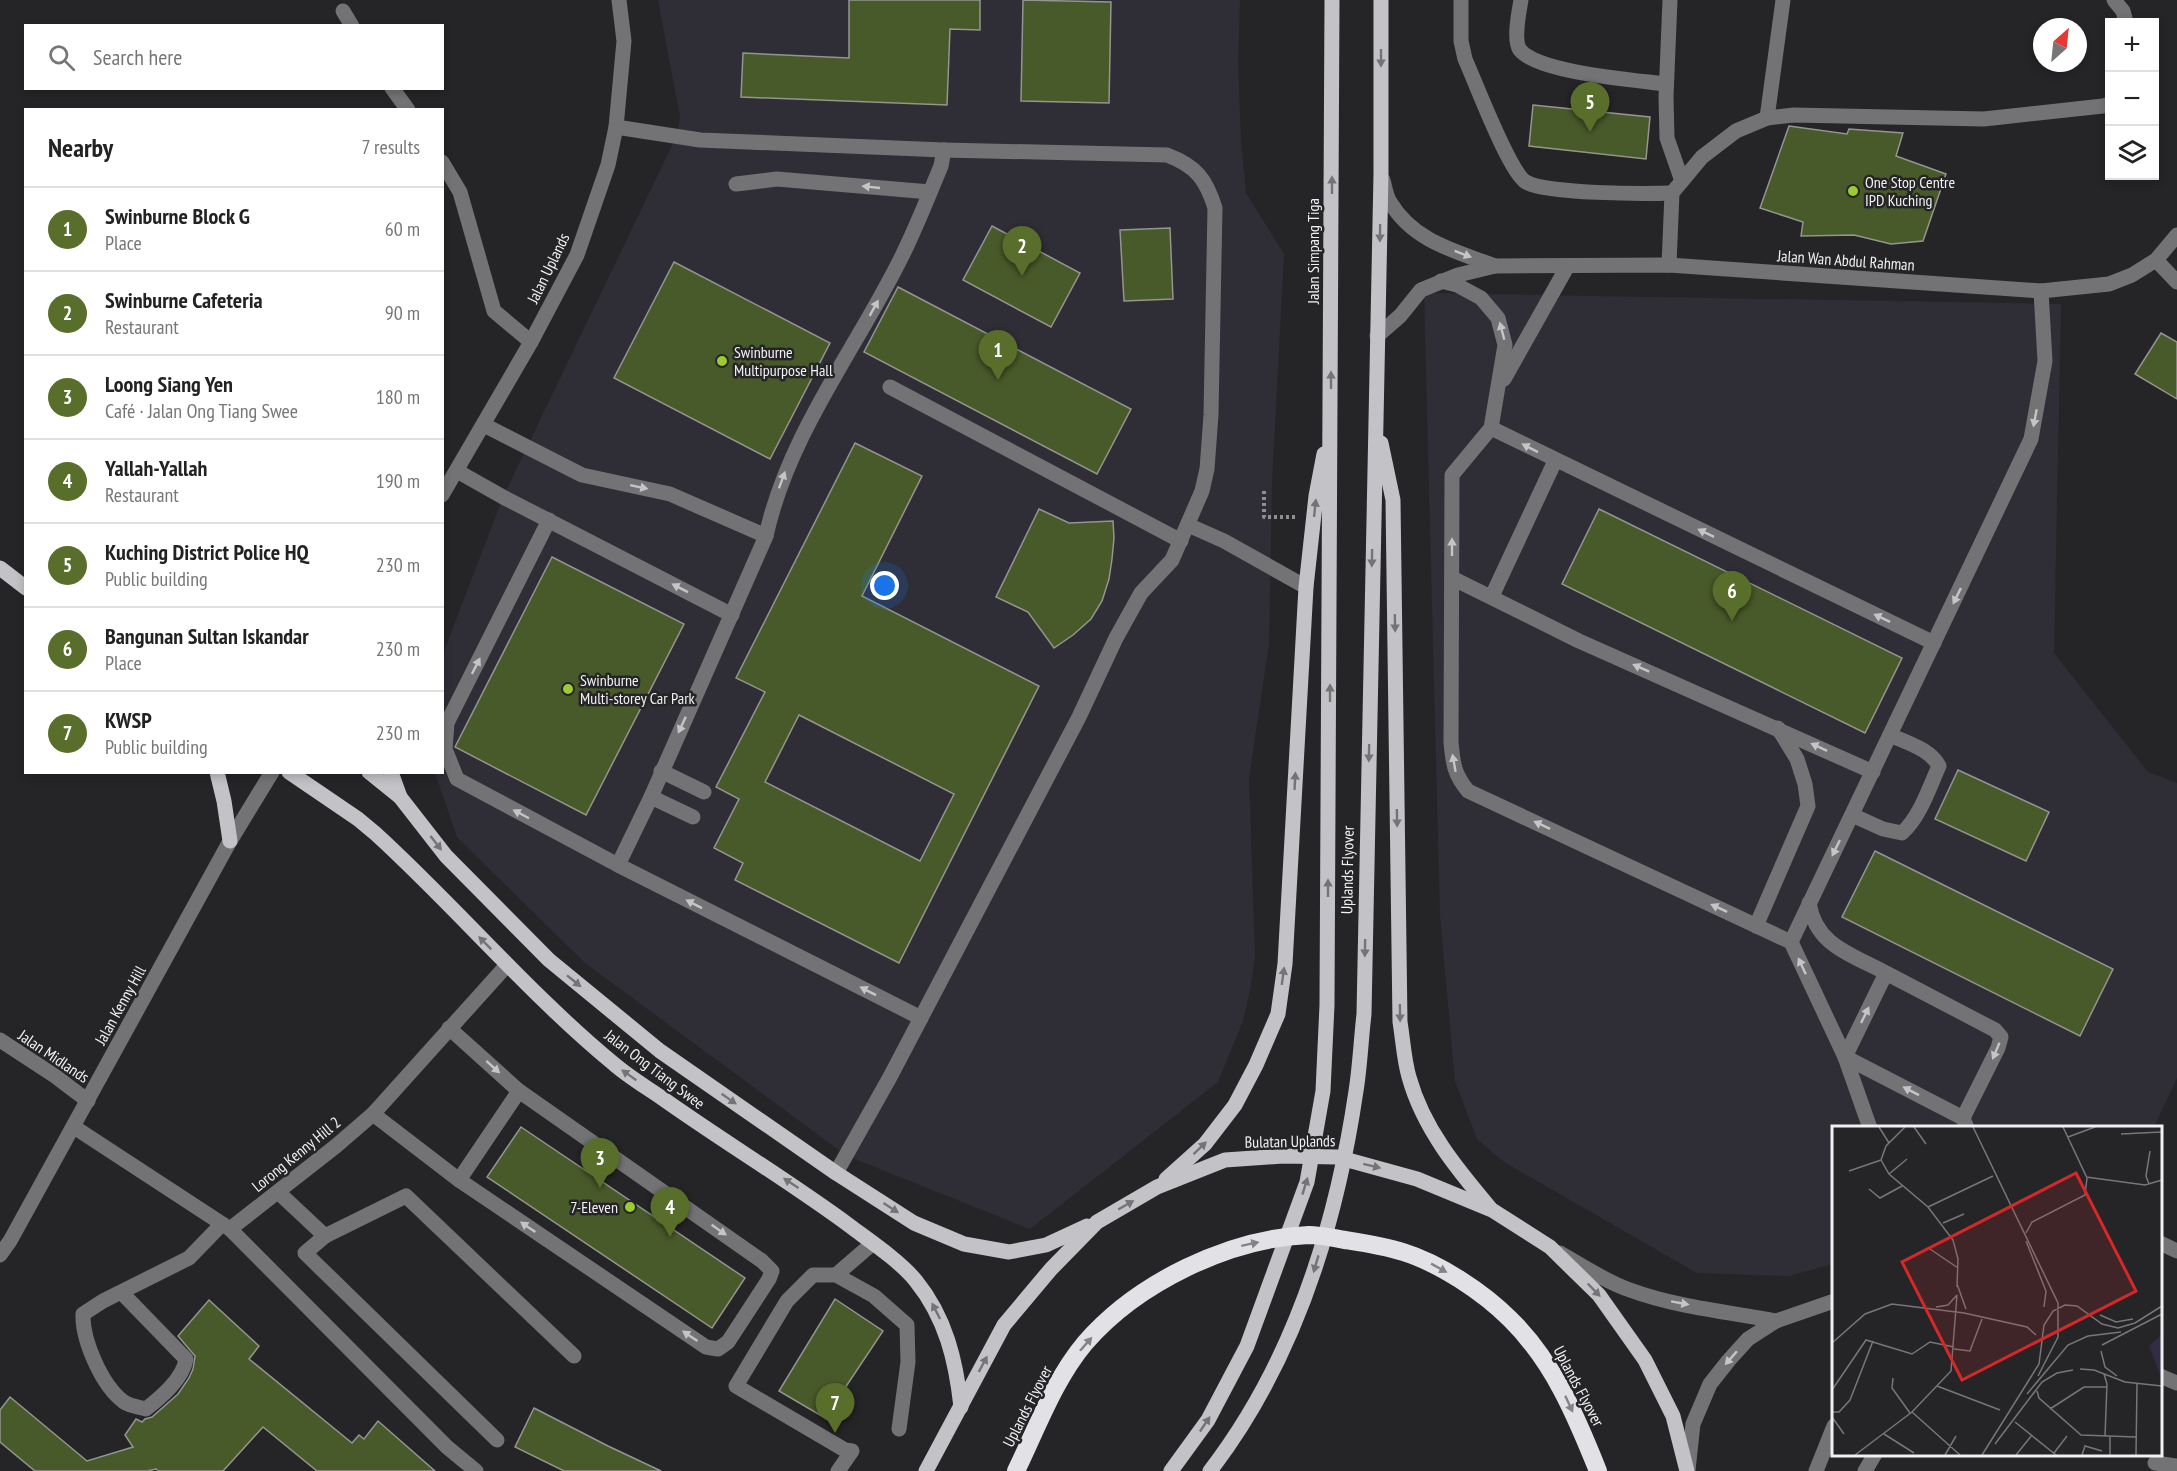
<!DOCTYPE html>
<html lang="en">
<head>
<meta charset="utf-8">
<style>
	body { margin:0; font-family:"PT Sans Narrow",sans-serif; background:#f2f2f2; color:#222 }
	.controls { position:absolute; right:18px; top:18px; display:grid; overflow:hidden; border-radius:0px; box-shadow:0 3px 9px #0003 }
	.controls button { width:54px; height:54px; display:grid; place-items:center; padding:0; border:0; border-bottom:2px solid #e0e0e0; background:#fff; color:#222; font:30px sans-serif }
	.compass { position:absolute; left:2033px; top:18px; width:54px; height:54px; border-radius:50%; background:#fff; box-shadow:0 3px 9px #0003; rotate:27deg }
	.you { position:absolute; left:885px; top:586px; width:21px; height:21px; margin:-15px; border:4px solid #fff; border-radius:50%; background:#1a73e8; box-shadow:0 0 0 9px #1a73e833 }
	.badge { display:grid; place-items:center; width:39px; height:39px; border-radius:50%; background:#586e2a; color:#fff; font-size:20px; font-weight:700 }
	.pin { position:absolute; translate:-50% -50px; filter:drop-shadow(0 2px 3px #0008) }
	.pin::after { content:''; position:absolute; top:32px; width:21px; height:18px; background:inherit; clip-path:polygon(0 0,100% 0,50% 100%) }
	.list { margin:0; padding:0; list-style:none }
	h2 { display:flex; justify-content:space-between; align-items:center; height:78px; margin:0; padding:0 24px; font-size:26px }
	h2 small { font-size:20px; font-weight:400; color:#767676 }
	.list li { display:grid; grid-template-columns:39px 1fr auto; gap:18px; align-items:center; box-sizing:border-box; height:84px; padding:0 24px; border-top:2px solid #e0e0e0 }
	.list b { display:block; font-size:22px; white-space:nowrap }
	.list p { margin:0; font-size:20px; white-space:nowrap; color:#767676 }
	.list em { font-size:20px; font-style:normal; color:#767676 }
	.icon { flex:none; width:33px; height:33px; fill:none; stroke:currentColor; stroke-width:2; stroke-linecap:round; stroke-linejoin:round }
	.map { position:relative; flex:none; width:2177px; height:1471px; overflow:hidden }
	.search { position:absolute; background:#fff; box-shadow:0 3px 9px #0003; left:24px; top:24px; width:420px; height:66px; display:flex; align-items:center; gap:15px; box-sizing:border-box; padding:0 21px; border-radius:0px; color:#767676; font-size:22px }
	.panel { position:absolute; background:#fff; box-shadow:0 3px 9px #0003; left:24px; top:108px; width:420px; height:666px; border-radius:0px }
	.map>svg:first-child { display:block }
	.built { fill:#2f2d36 }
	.building { fill:#495a2a; stroke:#949591; stroke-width:1.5; fill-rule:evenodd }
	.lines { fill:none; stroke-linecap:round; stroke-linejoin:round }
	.path { stroke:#8f8f92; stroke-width:4; stroke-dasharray:3 3; stroke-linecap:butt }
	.minor { stroke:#737375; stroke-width:15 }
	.major { stroke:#c3c2c6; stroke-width:15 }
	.highway { stroke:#e2e2e6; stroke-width:18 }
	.oneway { fill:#747477 }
	.oneway2 { fill:#c5c5c7 }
	.oneway3 { fill:#848487 }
	.poi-dot { fill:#9bcb33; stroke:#252528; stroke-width:2 }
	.labels { text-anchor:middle; stroke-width:5; stroke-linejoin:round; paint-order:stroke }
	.poi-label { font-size:16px; fill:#f1f1f3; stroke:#252528; text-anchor:start }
	.street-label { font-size:16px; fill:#f1f1f3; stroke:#252528 }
	.inset-road { fill:none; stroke:#777779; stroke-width:1.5 }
	.view { fill:#d62828; fill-opacity:0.15; stroke:#d62828; stroke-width:3 }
	.inset-edge { fill:none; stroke:#f1f1f3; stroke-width:3 }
</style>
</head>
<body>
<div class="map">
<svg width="2177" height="1471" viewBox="0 0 2177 1471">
	<rect width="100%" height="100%" fill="#252528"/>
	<!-- built -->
	<g class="built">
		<polygon points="658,0 1240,0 1238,63 1241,140 1246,193 1284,254 1272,482 1269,644 1249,778 1255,957 1250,991 1243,1021 1218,1082 1030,1229 847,1156 585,963 457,837 435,773 442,772 443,654 503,497 677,135 680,117"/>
		<polygon points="1424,293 2061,304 2054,653 2148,772 2177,783 2177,1078 2154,1127 1834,1128 1833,1264 1789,1276 1697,1273 1504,1162 1477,1139 1455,1081 1440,916"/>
	</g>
	<!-- building -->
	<g class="building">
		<polygon points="849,0 980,0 980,30 950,29 947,105 741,97 743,53 849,58"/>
		<polygon points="1023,0 1111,2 1109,103 1021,101"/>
		<polygon points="1533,105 1650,117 1646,159 1529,146"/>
		<polygon points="1789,126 1847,134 1849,129 1903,133 1896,156 1946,174 1923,241 1891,244 1854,235 1801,236 1803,222 1760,208"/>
		<polygon points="992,226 1080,273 1051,327 963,280"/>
		<polygon points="1170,228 1173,299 1124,301 1120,230"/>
		<polygon points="674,262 830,343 770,459 614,378"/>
		<polygon points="898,287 1131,409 1097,474 864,352"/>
		<polygon points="2161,333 2177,342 2177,399 2135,374"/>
		<path d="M855,443L922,476L862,596L1039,686L899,963L735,880L743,863L714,848L739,799L716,787L765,692L736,678ZM799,715L954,794L920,861L765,782Z"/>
		<polygon points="1039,509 1069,523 1113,521 1114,538 1112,559 1109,579 1102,601 1091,619 1073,635 1054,648 1028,612 996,597"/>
		<polygon points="1599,509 1902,658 1865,733 1562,584"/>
		<polygon points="552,557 684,624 586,815 455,747"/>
		<polygon points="1958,770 2049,812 2026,861 1935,819"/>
		<polygon points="1875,851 2113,969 2080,1036 1842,917"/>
		<polygon points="521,1127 745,1278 712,1328 487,1177"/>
		<polygon points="835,1299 883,1331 825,1418 779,1391"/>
		<polygon points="209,1300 259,1346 249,1359 352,1443 359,1435 364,1439 378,1421 435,1471 317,1471 263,1427 223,1471 159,1471 156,1469 147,1471 35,1471 0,1442 0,1410 10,1397 87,1461 133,1447 125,1435 136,1419 142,1422 145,1419 152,1417 178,1394 189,1378 193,1369 195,1356 178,1336"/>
		<polygon points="534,1408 608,1446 661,1471 564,1471 515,1447"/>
	</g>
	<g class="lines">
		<!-- path -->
		<polyline class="path" points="1264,491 1264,517 1295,517"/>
		<!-- minor -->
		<g class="minor">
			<path d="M1461,0V41L1465,59C1475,81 1509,172 1526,182C1547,194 1645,194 1672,193"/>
			<path d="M1521,0C1519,12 1513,40 1520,50C1539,73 1635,80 1666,84"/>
			<polyline points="1670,0 1666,97 1667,138 1682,181"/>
			<polyline points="2114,0 2123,11 2126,22"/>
			<polyline points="343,11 352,26"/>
			<polyline points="392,88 408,110"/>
			<polyline points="1767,118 1783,0"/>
			<path d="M616,127L700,140L944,150L1167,155C1196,166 1206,179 1215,208L1211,415L1207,469L1202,491L1172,560L1141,593L1116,638L1079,717L890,1077L836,1173"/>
			<polyline points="442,162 460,192 494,311 531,342"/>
			<path d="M1383,180C1385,187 1386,196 1390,202C1413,241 1455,251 1495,266"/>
			<polyline points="736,184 777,179 930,192"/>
			<polyline points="2156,260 2177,282"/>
			<polyline points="1669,265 1672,193 1702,157 1736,131 1767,118 1794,115 1984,119 2103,106 2110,104"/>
			<path d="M1441,281L1457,285L1481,298L1498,318L1505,345L1491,428L1452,475L1451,742C1453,764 1454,774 1468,791L1791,942L1845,1057L1963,1118"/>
			<polyline points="1377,336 1400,316 1421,290 1458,275 1495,266 1669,265 2041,291 2109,284 2132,275 2156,260 2177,235"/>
			<polyline points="1504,379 1567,267"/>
			<polyline points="890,387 1181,541"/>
			<polyline points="484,425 582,475 670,494 766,536"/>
			<polyline points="1491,428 1934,643"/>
			<polyline points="457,471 503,497 732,615"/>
			<polyline points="442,495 531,342 577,255 608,165 616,127 624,41 619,0"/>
			<polyline points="549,520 447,723 445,749 457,779 618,865 921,1018"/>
			<polyline points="1188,525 1224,541 1306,587"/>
			<polyline points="1452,578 1579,641 1873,772"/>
			<polyline points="1492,596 1555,461"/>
			<polyline points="661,771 704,792"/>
			<polyline points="651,797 693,817"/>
			<path d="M1852,815L1883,829L1902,833C1920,817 1929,788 1939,766C1930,749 1907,743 1890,735"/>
			<path d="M618,865L651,797L766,536C788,435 856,349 901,258C916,228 928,197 941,166L944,150"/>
			<path d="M1809,903C1816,946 1851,954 1886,973"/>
			<polyline points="1756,926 1808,806 1805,784 1797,759 1778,728"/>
			<polyline points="1791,942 2031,439 2045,361 2041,291"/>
			<polyline points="0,1040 55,1076 88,1101"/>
			<polyline points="373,1114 459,1180 706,1347 718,1349 728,1342 769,1279 772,1271 762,1261 519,1091 449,1028"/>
			<polyline points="74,1127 230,1229 447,1447 476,1471"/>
			<polyline points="1870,1128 1845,1057 1886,973 1995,1030 2001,1037 1998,1048 1963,1118 1967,1128"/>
			<polyline points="459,1180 519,1091"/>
			<polyline points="278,1192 325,1236 305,1253 497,1440"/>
			<polyline points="230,1229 336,1146 373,1114 507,965"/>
			<polyline points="325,1236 406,1196 574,1356"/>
			<polyline points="2160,1243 2177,1251"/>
			<path d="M1560,1253C1583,1266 1606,1282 1630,1290C1676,1307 1728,1312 1776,1321"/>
			<polyline points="0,1255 10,1241 230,841 272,772"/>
			<polyline points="836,1275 873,1243"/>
			<path d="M121,1292L186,1359C183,1379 161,1397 146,1409C139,1407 130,1406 124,1402C102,1386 82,1340 83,1314L103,1301L189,1258L222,1224"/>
			<polyline points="2160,1376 2177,1383"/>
			<polyline points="2155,1463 2177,1466"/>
			<polyline points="1688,1470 1693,1424 1710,1384 1729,1360 1748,1339 1776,1321 1834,1301"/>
			<polyline points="838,1471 852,1451 845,1450 736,1386 787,1301 813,1275 836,1275 874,1296 907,1325 908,1362 899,1429"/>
			<polyline points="1816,1471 1834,1426"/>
			<polyline points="1865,1471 1875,1454"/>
		</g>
		<!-- major -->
		<g class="major">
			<path d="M1381,443L1393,500L1400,1022C1403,1040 1404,1060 1409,1077C1423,1128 1457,1169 1490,1208"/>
			<polyline points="0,568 26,588"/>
			<polyline points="217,772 224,801 230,841"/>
			<path d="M289,772L358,819L376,834C457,908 529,994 614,1064C629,1077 646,1087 662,1098C724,1142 789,1181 850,1226C870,1241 901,1262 916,1281C946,1318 956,1361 961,1407"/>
			<polyline points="369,772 400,797 446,856 549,960 660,1051 836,1173 914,1223 964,1244 1009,1252 1046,1245 1087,1226"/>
			<polyline points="391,772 400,797"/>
			<polyline points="1166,1179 1205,1144 1235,1105 1256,1065 1278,1014 1285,964 1306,587 1316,496 1324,454"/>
			<polyline points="926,1471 1004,1325 1051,1269 1097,1222 1157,1187 1225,1160 1283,1156 1337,1157 1417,1179 1492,1210 1550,1247 1599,1295 1645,1360 1673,1416 1687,1471"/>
			<polyline points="1171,1471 1208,1420 1247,1346 1307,1182 1323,1091 1327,1005 1332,0"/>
			<path d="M1210,1471C1294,1362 1336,1227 1356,1091C1360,1066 1361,1040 1364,1014L1381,174V0"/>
		</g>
		<!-- highway -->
		<path class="highway" d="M1016,1471C1037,1428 1054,1380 1085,1343C1137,1283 1229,1238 1309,1235C1320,1235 1333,1238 1345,1240C1364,1243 1384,1246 1403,1252C1439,1263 1483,1292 1510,1319C1553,1361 1576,1416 1598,1471"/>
	</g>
	<!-- one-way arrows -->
	<defs><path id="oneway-solid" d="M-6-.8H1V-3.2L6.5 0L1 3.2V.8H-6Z" transform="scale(1.5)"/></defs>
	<g class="oneway">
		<use href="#oneway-solid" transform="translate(1381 58) rotate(90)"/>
		<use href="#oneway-solid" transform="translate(1332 185) rotate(-90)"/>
		<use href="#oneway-solid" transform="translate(1380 233) rotate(91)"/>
		<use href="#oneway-solid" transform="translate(1331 380) rotate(-90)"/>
		<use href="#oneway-solid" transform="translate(1315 508) rotate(-84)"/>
		<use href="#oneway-solid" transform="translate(1372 558) rotate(91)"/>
		<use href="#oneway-solid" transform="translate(1395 623) rotate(89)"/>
		<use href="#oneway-solid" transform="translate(1330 693) rotate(-90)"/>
		<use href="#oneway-solid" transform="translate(1369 753) rotate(91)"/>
		<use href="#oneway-solid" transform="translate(1295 781) rotate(-87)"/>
		<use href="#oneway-solid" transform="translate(1397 818) rotate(89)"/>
		<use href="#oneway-solid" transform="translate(436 843) rotate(52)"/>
		<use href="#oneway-solid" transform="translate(1328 888) rotate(-90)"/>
		<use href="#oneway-solid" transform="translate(485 943) rotate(-135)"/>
		<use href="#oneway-solid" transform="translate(1365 948) rotate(91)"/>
		<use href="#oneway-solid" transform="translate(1283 976) rotate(-82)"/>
		<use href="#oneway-solid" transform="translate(574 981) rotate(39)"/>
		<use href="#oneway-solid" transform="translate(1400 1013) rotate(89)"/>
		<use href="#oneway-solid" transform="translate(629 1075) rotate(-145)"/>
		<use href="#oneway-solid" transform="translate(729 1099) rotate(35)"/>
		<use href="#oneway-solid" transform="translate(1200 1148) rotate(-44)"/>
		<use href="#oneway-solid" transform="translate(1372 1166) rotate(14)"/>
		<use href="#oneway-solid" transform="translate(791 1183) rotate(-147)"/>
		<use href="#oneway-solid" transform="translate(1305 1186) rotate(-73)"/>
		<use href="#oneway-solid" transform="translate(1126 1205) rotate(-30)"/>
		<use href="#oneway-solid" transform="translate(891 1208) rotate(33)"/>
		<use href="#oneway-solid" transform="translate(1316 1264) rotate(106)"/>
		<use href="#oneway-solid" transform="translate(1594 1290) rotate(46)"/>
		<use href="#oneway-solid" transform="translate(936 1311) rotate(-117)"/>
		<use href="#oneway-solid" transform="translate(983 1364) rotate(-62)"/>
		<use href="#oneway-solid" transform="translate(1205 1424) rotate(-56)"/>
	</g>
	<g class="oneway2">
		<use href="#oneway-solid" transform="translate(871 187) rotate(-174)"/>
		<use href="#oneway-solid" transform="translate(1463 254) rotate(21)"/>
		<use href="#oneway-solid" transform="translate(874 308) rotate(-61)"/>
		<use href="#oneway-solid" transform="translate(1502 331) rotate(-105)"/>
		<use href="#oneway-solid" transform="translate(2035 418) rotate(101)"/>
		<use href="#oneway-solid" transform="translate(1530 448) rotate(-153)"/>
		<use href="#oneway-solid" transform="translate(782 480) rotate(-70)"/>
		<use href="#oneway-solid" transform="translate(639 487) rotate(12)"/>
		<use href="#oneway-solid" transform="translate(1706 533) rotate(-154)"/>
		<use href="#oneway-solid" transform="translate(1452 547) rotate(-90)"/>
		<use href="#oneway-solid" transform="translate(680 588) rotate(-153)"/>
		<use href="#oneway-solid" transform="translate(1957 596) rotate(116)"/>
		<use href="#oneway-solid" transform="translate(1882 618) rotate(-154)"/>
		<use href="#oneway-solid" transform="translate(476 666) rotate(-63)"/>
		<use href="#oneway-solid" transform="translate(1641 668) rotate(-156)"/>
		<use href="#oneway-solid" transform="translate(682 725) rotate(115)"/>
		<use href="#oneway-solid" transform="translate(1819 747) rotate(-155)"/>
		<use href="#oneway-solid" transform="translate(1454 763) rotate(-100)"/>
		<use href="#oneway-solid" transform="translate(521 814) rotate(-152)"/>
		<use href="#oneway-solid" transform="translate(1542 825) rotate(-155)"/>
		<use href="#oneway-solid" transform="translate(1836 848) rotate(116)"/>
		<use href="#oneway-solid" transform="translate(694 904) rotate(-153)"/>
		<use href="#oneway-solid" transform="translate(1719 908) rotate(-155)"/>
		<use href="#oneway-solid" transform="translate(1802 966) rotate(-115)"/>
		<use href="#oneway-solid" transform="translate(868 991) rotate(-153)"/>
		<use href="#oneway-solid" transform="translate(1865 1015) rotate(-64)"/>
		<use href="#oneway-solid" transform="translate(1996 1051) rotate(113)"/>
		<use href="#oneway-solid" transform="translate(493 1067) rotate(42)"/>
		<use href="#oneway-solid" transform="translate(1911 1091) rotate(-153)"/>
		<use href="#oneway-solid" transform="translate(528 1227) rotate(-146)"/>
		<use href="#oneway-solid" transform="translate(719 1230) rotate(35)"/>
		<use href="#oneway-solid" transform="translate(1680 1303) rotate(10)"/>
		<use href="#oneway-solid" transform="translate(690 1336) rotate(-146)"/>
		<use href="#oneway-solid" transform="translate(1731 1358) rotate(131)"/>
	</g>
	<g class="oneway3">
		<use href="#oneway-solid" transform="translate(1250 1244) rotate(-12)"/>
		<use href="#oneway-solid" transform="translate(1439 1268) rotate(29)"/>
		<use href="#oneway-solid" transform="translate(1086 1344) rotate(-49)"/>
		<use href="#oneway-solid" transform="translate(1569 1404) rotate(65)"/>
	</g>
	<!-- markers -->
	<g class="poi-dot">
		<circle cx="1853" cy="191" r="6"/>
		<circle cx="722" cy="361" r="6"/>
		<circle cx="568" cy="689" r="6"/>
		<circle cx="630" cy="1207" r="6"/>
	</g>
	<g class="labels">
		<!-- poi labels -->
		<g class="poi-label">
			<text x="1865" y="188">One Stop Centre<tspan x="1865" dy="18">IPD Kuching</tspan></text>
			<text x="734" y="358">Swinburne<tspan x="734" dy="18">Multipurpose Hall</tspan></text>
			<text x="580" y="686">Swinburne<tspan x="580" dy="18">Multi-storey Car Park</tspan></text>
			<text x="618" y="1213" text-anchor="end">7-Eleven</text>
		</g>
		<!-- street labels -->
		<g class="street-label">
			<text transform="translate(1313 251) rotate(-90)" y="6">Jalan Simpang Tiga</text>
			<text transform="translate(1846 260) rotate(4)" y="6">Jalan Wan Abdul Rahman</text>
			<text transform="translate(548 268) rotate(-64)" y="6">Jalan Uplands</text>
			<text transform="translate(1347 870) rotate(-89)" y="6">Uplands Flyover</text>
			<text transform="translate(120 1005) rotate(-61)" y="6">Jalan Kenny Hill</text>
			<text transform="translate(54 1056) rotate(34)" y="6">Jalan Midlands</text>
			<text transform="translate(655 1069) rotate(37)" y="6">Jalan Ong Tiang Swee</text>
			<text transform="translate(1290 1141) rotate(-1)" y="6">Bulatan Uplands</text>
			<text transform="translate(296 1154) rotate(-39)" y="6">Lorong Kenny Hill 2</text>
			<text transform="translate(1579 1386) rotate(62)" y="6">Uplands Flyover</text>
			<text transform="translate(1027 1406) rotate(-63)" y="6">Uplands Flyover</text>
		</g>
	</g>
	<!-- overview -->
	<g transform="translate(1832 1126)">
		<rect width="330" height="330" fill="#252528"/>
		<path d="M330,208V253L317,220Z" fill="#322c46"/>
		<path class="inset-road" d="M47,1L57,17M73,1L54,20L49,34L57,48L96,81L121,114L126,133L125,161M82,1L94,18M141,1L226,177V211L206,250M289,8L329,6M236,11L263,1M17,45L49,34M57,48L75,33M254,51L313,59L330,54M317,58L314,50L318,25M37,63L48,72L70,60M96,81L161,50M111,97L132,88M194,107L200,96L253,69L255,52L231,1M194,115L214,165L212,181M98,123L126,142M125,158L134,183M104,181L116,179L125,169M268,189L284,196L301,193M0,217L33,188L60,178L132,187L195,201L204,209M270,219L330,188M122,223L138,225L150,193M269,225L273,241L285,250M248,243L262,244L293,256L330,260M272,248L275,258L273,310M61,252L60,262L78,287M105,260L168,284M0,264L34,214L80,228L98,216L122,221M205,265L207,272L249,309L304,311M195,268L236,219L256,210L289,206M218,283L252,261H275M0,286H7L18,274L41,215M80,286L128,329M0,291L12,308M183,296L224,329M52,308L82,327M278,310V329M163,318L210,256L225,247L241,244M222,327L235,310M23,329L80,286L119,245L125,169M113,329L124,310M150,329L207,238L212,199L221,185L233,179L245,180L270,198L286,202L303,197L330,180M184,329L200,309M250,329L253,320L270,325M304,329L305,257"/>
		<path class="view" d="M244,47L304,165L130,254L70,136Z"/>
		<rect width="330" height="330" class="inset-edge"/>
	</g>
</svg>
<div class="controls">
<button>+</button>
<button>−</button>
<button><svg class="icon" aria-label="layers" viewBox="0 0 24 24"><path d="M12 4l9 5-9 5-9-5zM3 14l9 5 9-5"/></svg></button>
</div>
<svg class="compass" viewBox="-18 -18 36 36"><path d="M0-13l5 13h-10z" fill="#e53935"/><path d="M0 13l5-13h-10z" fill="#767676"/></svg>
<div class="you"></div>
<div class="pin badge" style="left:998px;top:380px">1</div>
<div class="pin badge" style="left:1022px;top:276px">2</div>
<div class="pin badge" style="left:600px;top:1188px">3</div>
<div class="pin badge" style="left:670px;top:1237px">4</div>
<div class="pin badge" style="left:1590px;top:132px">5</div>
<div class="pin badge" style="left:1732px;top:621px">6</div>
<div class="pin badge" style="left:835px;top:1433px">7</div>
<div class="search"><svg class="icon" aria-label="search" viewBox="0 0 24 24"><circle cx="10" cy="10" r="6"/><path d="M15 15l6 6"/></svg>Search here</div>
<section class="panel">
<h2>Nearby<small>7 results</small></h2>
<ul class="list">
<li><span class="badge">1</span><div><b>Swinburne Block G</b><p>Place</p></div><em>60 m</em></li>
<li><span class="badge">2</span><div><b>Swinburne Cafeteria</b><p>Restaurant</p></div><em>90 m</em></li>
<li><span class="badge">3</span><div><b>Loong Siang Yen</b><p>Café · Jalan Ong Tiang Swee</p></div><em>180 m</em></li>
<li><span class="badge">4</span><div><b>Yallah-Yallah</b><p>Restaurant</p></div><em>190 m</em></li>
<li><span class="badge">5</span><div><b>Kuching District Police HQ</b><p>Public building</p></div><em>230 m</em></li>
<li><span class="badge">6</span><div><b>Bangunan Sultan Iskandar</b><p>Place</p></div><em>230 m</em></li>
<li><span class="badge">7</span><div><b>KWSP</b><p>Public building</p></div><em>230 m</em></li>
</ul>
</section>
</div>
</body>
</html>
